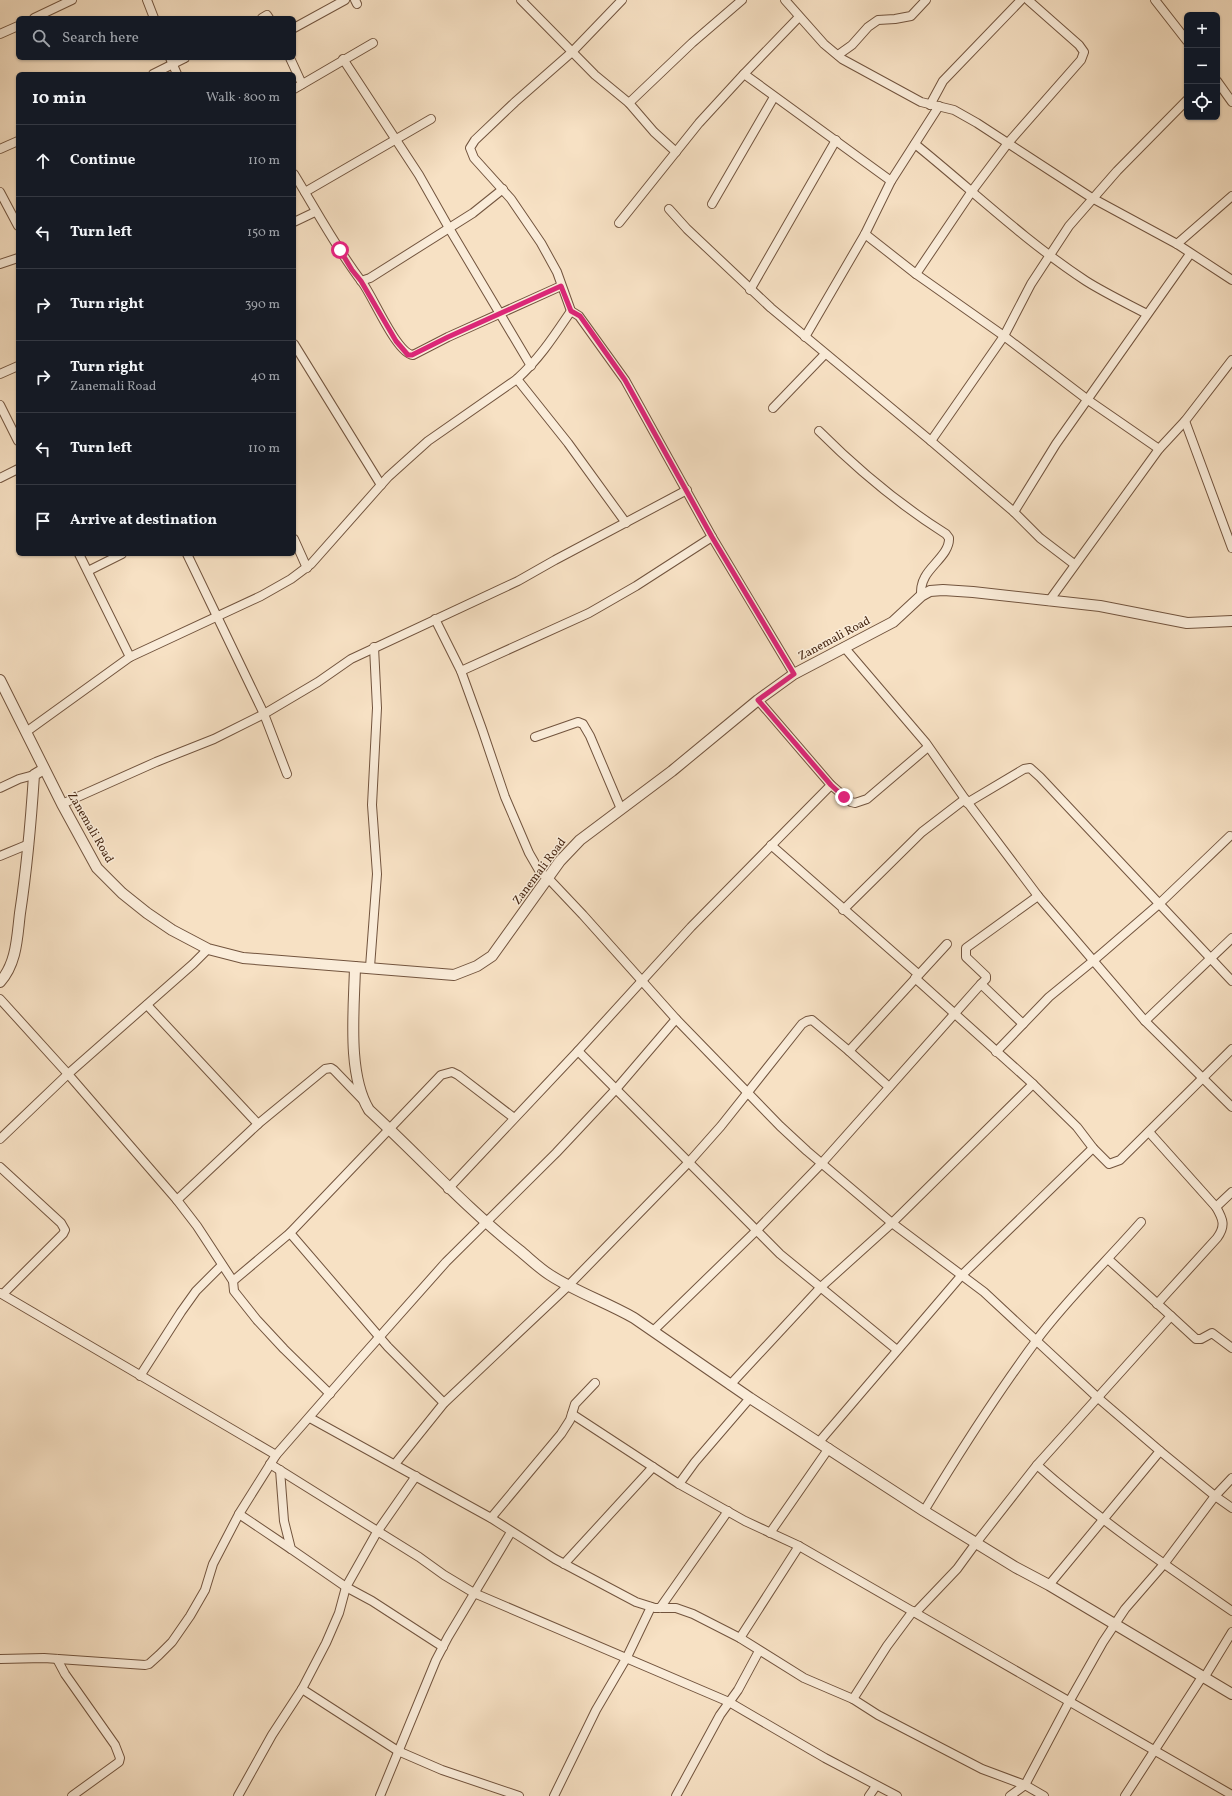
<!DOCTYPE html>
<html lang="en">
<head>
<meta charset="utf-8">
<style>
	body { margin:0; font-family:Vollkorn,serif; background:#242831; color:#f1f3f6 }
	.controls { position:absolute; right:12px; top:12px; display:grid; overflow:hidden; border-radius:6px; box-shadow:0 1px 3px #0004 }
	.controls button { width:36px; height:36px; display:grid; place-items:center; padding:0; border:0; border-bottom:1px solid #363941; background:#171b24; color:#f1f3f6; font:20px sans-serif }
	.stop { position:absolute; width:12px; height:12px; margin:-9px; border:3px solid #db2777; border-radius:50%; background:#fff }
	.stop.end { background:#db2777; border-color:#fff; box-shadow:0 1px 4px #0008 }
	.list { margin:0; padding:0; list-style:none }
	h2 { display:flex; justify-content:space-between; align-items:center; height:52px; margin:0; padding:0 16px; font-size:17px }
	h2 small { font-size:13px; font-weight:400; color:#9ea1a6 }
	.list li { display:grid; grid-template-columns:26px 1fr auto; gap:12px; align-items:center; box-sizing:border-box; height:72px; padding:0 16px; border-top:1px solid #363941 }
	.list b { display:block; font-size:15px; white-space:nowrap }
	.list p { margin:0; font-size:13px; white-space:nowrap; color:#9ea1a6 }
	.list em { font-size:13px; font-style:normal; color:#9ea1a6 }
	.icon { flex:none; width:22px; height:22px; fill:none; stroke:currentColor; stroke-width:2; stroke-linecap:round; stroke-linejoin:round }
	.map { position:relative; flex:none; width:1232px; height:1796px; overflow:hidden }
	.search { position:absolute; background:#171b24; box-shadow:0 1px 3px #0004; left:16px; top:16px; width:280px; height:44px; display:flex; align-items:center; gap:10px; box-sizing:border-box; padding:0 14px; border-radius:6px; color:#9ea1a6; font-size:15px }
	.panel { position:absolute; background:#171b24; box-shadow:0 1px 3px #0004; left:16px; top:72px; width:280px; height:484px; border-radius:6px }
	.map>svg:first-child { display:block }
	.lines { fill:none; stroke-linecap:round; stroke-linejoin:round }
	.minor-casing { stroke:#72543e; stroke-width:10 }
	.tertiary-casing { stroke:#72543e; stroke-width:12 }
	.minor { stroke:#faecd9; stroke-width:8 }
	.tertiary { stroke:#faecd9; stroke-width:10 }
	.route { stroke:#db2777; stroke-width:5 }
	.labels { text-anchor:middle; stroke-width:3; stroke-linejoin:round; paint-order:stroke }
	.street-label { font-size:12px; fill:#452511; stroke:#faecd9 }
</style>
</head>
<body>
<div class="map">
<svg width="1232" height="1796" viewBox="0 0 1232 1796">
	<rect width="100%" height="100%" fill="#f7e1c4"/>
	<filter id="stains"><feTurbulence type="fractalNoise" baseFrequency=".005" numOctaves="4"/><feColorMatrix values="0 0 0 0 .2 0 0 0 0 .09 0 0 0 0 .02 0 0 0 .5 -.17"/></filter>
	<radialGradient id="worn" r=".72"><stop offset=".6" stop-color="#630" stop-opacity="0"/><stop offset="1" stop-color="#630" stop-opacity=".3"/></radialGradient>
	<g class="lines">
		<defs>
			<g id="minor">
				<polyline points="147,0 154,18"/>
				<polyline points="355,0 357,4"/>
				<polyline points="521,0 595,75 629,103 654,132 676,152"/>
				<polyline points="622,0 572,52 515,102 475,140 470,148 474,158 511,199 541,243 557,272 571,311 579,316 625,380 712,537 794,674"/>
				<polyline points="785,0 824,44 842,59 921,102 954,110 977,123 1092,198 1177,244 1232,280"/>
				<polyline points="1155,0 1187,41"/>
				<polyline points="34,18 72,0"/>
				<polyline points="262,18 267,15 269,18"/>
				<polyline points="294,28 345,0"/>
				<polyline points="0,34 18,26"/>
				<polyline points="838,55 852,45 868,27 878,20 895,19 911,16 926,0"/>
				<polyline points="170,58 177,74"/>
				<polyline points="290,58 302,84"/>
				<polyline points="343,59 419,175 449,228 531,366"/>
				<polyline points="153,74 185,58"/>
				<polyline points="744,74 891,181"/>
				<polyline points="1217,81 1232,102"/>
				<polyline points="294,89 373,43"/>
				<polyline points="629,103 692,43 742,0"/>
				<polyline points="930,105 943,81 1021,0"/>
				<path d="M915,144C972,190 1025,241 1086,281C1105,293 1126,303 1147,314"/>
				<polyline points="0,149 18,141"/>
				<path d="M294,174C316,210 336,248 362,282C373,296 396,353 413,355L448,337L561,286"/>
				<polyline points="0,192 18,226"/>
				<polyline points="305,192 431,119"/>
				<polyline points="712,204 774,97"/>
				<polyline points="669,209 687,229 771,308 931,441 1014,512 1040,538 1074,564"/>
				<polyline points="294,222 315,212"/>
				<polyline points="619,223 699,123 744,74 799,17"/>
				<polyline points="865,234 916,274 1004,336 1088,400 1159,449"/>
				<polyline points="1177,244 1232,196"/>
				<polyline points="0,264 18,258"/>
				<polyline points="916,274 972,191 1008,143 1081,60 1084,52 1079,45 1028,0"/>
				<polyline points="361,281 370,278 473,213 503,189"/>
				<polyline points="750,290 836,140"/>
				<polyline points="805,337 865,234 891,181 939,106"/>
				<polyline points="294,344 381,485"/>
				<polyline points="1232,360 1185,421 1232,548"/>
				<polyline points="0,374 18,366"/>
				<polyline points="517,379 568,443 626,523"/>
				<polyline points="0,405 18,441"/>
				<polyline points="773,408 825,354"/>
				<path d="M819,431C857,469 900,505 946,534L949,538C950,553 931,565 925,577C921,584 921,589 921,596"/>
				<polyline points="931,441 1004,336 1031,284 1069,226 1117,171 1187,100"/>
				<polyline points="0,478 18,469"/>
				<polyline points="1014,512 1056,444 1190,254"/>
				<polyline points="294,539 307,568"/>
				<polyline points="79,554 130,657"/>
				<polyline points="187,554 264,714 287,774"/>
				<polyline points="88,571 122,554"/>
				<polyline points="1049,601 1159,449 1185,421"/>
				<polyline points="435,619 461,671 482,729 505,797 529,853 540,872 548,878 583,915 676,1019 780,1126 807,1151 892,1223 984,1292 1097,1397 1160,1451 1215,1496 1232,1508"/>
				<polyline points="844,647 926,743 965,799 1038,896 1145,1021 1232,1107"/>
				<polyline points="461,671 589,613 636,586 712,537"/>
				<path d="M26,732L130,657L261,596L291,579L311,564L388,477L428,441L517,379C540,358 554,336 571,311"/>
				<polyline points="535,737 578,722 583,724 590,736 621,809"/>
				<polyline points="831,785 851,802 855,803 867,799 928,747"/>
				<polyline points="0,788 19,779 34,775"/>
				<polyline points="967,803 1024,769 1030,768 1040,777 1232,981"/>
				<polyline points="62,804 156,762 214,739 264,714 318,682 351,659 518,581 555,560 687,490"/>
				<polyline points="771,845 918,974"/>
				<polyline points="0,856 29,844"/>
				<polyline points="843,910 922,832 965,799"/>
				<polyline points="370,967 377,874 372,805 377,708 374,647"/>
				<polyline points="915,978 1033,1084 1077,1127 1093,1148 1109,1164 1120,1160 1232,1049"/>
				<polyline points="981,984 1023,1024"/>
				<polyline points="0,999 68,1074 177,1200 197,1226 233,1281 234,1291 257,1320 284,1349 330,1394"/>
				<polyline points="147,1005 258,1124"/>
				<polyline points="1145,1021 1232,938"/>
				<polyline points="578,1051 780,1254 897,1350"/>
				<polyline points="849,1051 889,1087"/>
				<polyline points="996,1052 1049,997 1093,961 1159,904 1230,836"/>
				<path d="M1149,1132L1216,1207C1223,1219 1226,1226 1217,1238L1157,1304"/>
				<polyline points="0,1139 68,1074 193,964 208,949"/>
				<polyline points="0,1167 61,1223 65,1230 63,1234 3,1294"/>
				<polyline points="448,1189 578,1051 691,927 831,785 758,700"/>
				<polyline points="177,1200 258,1124 325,1069 331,1068 334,1070 362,1099"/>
				<polyline points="1216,1207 1232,1192"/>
				<polyline points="290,1233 388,1347 444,1403"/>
				<polyline points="233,1281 290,1233 441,1075 452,1072 458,1075 514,1118"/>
				<polyline points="0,1293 276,1455"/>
				<polyline points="1171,1316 1196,1339 1201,1339 1212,1333 1232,1348"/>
				<polyline points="653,1331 757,1230 821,1164 981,984 986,979 986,976 966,957 966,948 1038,896"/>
				<polyline points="140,1376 181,1312 196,1291 222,1265"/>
				<polyline points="730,1385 821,1287 892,1223 1033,1084"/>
				<polyline points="572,1414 679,1484 745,1521 799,1546 1232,1795"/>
				<polyline points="310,1418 491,1518 555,1559 636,1602 655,1608 676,1608 693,1614 740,1638 804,1678 853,1699 878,1715 982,1769 1025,1785 1044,1796"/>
				<polyline points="819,1442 961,1276 1093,1148"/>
				<polyline points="270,1464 419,1557 444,1575 474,1593 729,1702 825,1758 897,1796"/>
				<polyline points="395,1464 444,1403 568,1286 690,1161 721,1126 802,1024 807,1021 812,1020 849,1051 947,944"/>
				<path d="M1037,1465C1098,1519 1165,1565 1232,1611"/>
				<polyline points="280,1470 284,1521 291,1549 346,1587 372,1601 443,1647"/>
				<polyline points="679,1484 695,1462 750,1398"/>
				<path d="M924,1511C959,1453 996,1395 1036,1341C1067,1299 1106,1262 1141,1222"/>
				<polyline points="239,1514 291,1549"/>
				<polyline points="491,1518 561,1434 570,1420 575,1404 595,1383"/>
				<polyline points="770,1533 829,1448"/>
				<polyline points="564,1564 653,1467"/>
				<polyline points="1049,1585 1160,1451"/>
				<polyline points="660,1608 728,1511"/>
				<polyline points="916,1612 957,1569 976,1543 1037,1465 1171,1316 1108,1259"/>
				<polyline points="740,1638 799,1546"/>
				<polyline points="0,1659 44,1658 145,1665 149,1664 159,1655 172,1642 190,1616 205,1590 213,1564 239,1514 276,1455 359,1360 446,1262 556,1153 617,1088 676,1019"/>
				<polyline points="57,1659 65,1674 115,1745 120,1758 119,1762 72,1796"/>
				<polyline points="1204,1678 1232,1632"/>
				<polyline points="302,1689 398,1751 442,1770 519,1796"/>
				<polyline points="853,1699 887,1646 913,1611"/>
				<polyline points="238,1796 272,1735 302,1689 326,1643 339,1613 346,1587 377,1532 416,1476"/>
				<polyline points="380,1796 436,1660 448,1637 511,1532"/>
				<polyline points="554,1796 596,1710 627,1657 651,1607"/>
				<polyline points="676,1796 720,1715 738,1690 759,1651"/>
				<polyline points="869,1796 876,1786"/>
				<polyline points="1010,1796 1025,1785 1069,1702 1103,1642 1125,1609 1164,1564 1215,1496 1232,1478"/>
				<polyline points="1125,1796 1202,1677"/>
			</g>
			<g id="tertiary">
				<polyline points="0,680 62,804 97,868 122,893 147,913 172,930 208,949 243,958 454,975 477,966 492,956 560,861 580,840 672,771 758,700 794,674 893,622 921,596 930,591 943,590 973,592 1100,606 1187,623 1232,621"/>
				<path d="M355,967C354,1010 347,1074 369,1110C420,1157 465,1207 519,1250C529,1258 539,1268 550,1275C576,1292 606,1302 634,1318L750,1398L924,1511L1015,1567L1049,1585L1232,1694"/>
				<path d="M0,982C17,963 17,937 20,913C27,867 31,821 34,775L44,769"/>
			</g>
		</defs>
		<!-- minor casing -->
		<use href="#minor" class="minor-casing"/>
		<!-- tertiary casing -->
		<use href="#tertiary" class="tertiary-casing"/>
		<!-- minor -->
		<use href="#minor" class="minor"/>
		<!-- tertiary -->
		<use href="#tertiary" class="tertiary"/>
	</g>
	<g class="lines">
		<!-- route -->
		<polyline class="route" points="340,250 352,270 361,281 396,341 408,355 412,355 448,337 561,286 571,311 580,316 625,380 712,537 794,674 758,700 831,785 844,797"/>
	</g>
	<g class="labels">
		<!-- street labels -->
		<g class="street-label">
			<text transform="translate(834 638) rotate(-28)" y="4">Zanemali Road</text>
			<text transform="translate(91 827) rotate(60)" y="4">Zanemali Road</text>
			<text transform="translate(539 871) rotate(-53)" y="4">Zanemali Road</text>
		</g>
	</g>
	<rect width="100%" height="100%" filter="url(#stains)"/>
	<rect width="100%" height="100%" fill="url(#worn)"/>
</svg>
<div class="controls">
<button>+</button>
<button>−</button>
<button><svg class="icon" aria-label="locate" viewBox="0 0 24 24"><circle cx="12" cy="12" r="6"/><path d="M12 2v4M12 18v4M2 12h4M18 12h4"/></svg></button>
</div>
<div class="stop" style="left:340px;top:250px"></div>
<div class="stop end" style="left:844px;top:797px"></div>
<div class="search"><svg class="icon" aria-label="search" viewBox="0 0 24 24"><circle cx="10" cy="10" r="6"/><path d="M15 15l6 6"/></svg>Search here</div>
<section class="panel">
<h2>10 min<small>Walk · 800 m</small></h2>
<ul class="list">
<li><svg class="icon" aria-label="ahead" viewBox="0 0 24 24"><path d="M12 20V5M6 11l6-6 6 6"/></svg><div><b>Continue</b></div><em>110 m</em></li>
<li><svg class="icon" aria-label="left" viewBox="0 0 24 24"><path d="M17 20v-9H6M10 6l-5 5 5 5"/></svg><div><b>Turn left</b></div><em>150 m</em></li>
<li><svg class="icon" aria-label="right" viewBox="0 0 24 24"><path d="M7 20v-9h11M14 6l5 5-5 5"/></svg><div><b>Turn right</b></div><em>390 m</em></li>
<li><svg class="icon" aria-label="right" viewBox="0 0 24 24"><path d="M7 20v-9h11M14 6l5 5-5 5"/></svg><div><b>Turn right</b><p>Zanemali Road</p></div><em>40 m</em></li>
<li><svg class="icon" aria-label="left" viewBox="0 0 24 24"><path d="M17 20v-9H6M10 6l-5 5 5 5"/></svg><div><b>Turn left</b></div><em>110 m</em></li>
<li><svg class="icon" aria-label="arrive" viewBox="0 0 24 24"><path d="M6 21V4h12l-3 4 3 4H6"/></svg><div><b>Arrive at destination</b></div></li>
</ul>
</section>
</div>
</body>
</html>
